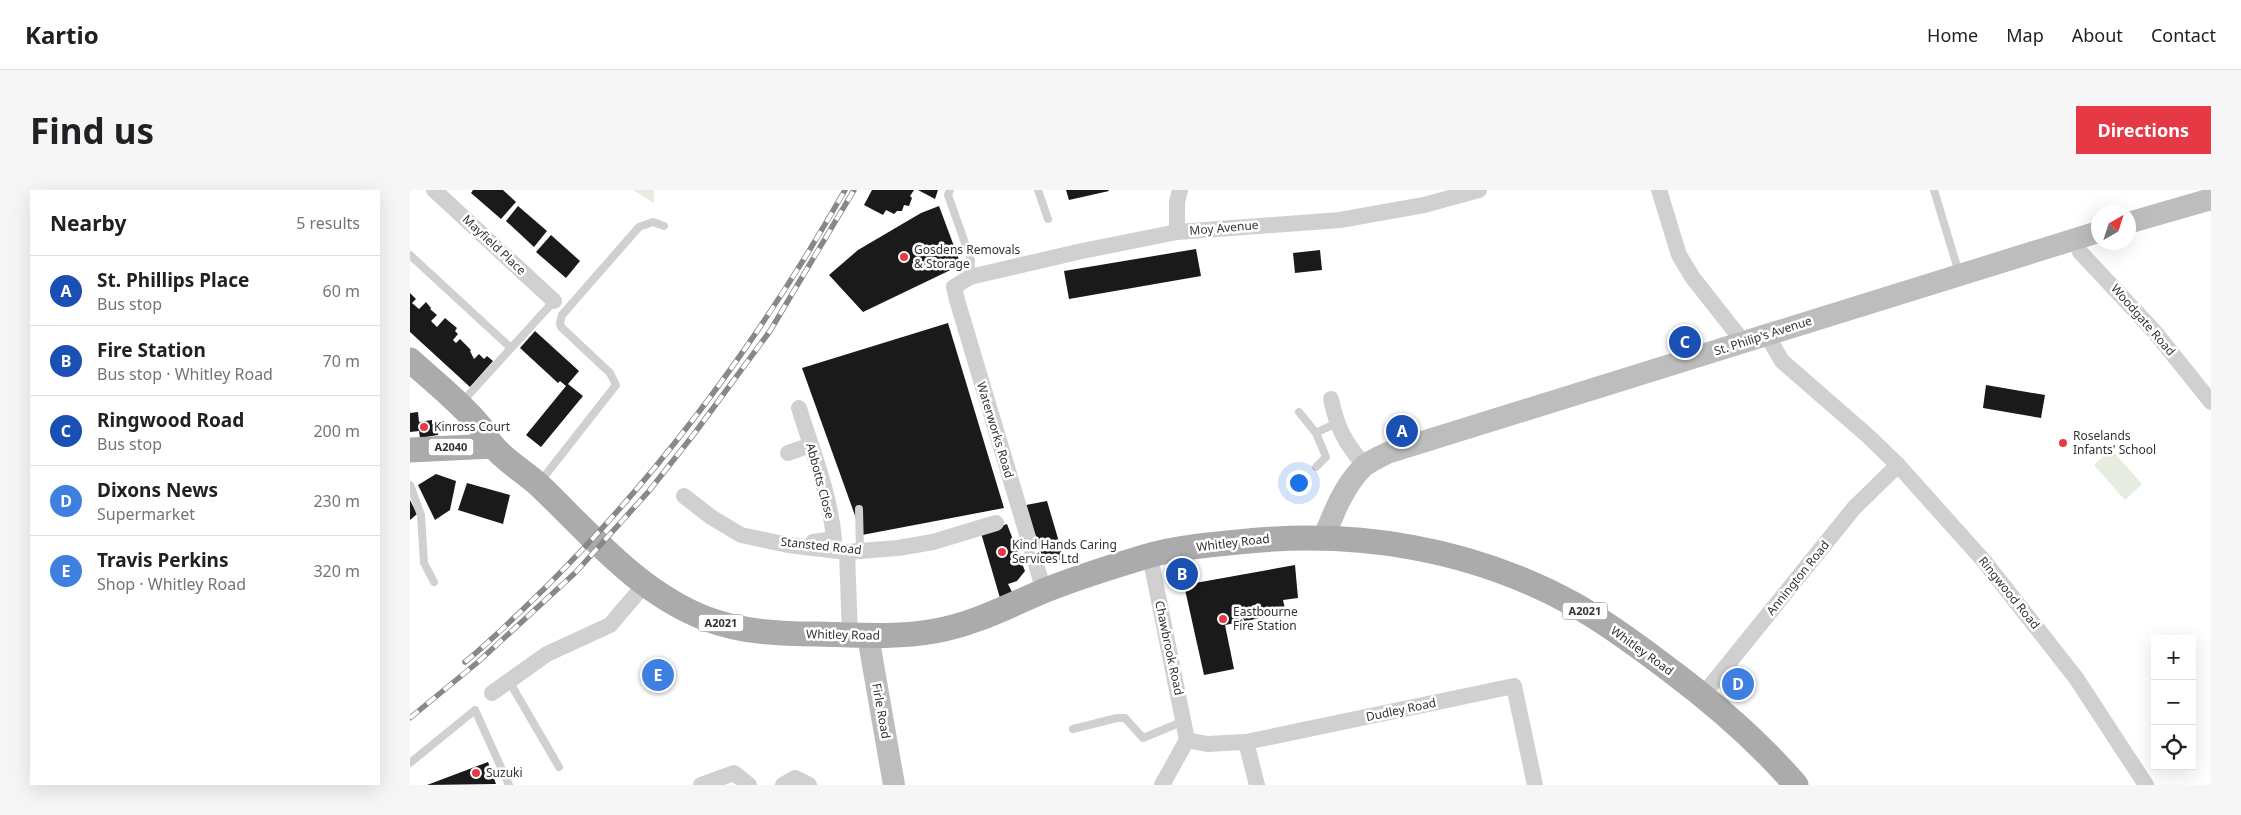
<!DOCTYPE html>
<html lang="en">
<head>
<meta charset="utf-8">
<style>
	body { margin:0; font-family:"Noto Sans",sans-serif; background:#f6f6f6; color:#202124 }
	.controls { position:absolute; right:15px; bottom:15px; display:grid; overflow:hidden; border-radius:0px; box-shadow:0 5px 20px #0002 }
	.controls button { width:45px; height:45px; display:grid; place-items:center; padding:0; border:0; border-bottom:1px solid #e0e0e0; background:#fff; color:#202124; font:25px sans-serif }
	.compass { position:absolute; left:1681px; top:15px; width:45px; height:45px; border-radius:50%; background:#fff; box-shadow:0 5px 20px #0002; rotate:39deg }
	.you { position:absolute; left:888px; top:292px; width:18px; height:18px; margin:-12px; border:4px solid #fff; border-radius:50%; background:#1a73e8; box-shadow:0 0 0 8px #1a73e833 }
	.badge { display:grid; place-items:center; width:32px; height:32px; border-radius:50%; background:#e63946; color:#fff; font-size:16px; font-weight:700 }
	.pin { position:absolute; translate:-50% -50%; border:2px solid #fff; box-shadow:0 1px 5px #0006 }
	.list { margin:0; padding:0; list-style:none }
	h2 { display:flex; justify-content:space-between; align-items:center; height:65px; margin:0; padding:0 20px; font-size:21px }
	h2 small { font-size:16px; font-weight:400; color:#757577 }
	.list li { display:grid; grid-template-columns:32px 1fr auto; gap:15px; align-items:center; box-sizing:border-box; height:70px; padding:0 20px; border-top:1px solid #e0e0e0 }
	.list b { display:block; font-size:19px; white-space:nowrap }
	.list p { margin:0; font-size:16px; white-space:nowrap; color:#757577 }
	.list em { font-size:16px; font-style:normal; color:#757577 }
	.icon { flex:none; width:28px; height:28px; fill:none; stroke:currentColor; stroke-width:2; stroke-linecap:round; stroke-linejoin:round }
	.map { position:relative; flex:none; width:1801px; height:595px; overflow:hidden; border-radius:0px }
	header { display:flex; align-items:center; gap:30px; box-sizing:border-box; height:70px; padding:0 25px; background:#fff; border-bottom:1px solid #e0e0e0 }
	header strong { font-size:24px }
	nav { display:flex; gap:28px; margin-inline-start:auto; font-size:18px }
	.intro { display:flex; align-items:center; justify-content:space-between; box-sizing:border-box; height:120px; padding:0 30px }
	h1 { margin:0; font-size:35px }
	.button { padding:12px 22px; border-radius:0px; background:#e63946; color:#fff; font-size:18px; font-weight:700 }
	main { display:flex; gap:30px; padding:0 30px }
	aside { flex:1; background:#fff; border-radius:0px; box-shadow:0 5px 20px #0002 }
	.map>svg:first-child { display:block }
	.green { fill:#e6ecdf }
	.building { fill:#1a1a1a }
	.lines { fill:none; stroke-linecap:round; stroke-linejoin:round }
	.lane { stroke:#d0d0d0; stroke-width:8 }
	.street { stroke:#d0d0d0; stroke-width:16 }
	.secondary { stroke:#bdbdbd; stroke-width:22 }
	.primary { stroke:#ababab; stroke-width:25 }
	.rail-casing { stroke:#888; stroke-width:5.5 }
	.rail { stroke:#fff; stroke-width:4; stroke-dasharray:11; stroke-linecap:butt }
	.poi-dot { fill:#e63946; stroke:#fff; stroke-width:2 }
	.labels { text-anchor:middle; stroke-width:5; stroke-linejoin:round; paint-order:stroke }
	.shield { fill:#fff; stroke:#707070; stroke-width:1 }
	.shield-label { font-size:11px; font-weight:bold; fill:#333 }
	.street-label { font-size:12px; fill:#333; stroke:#fff }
	.poi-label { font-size:12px; fill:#333; stroke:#fff; text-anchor:start }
</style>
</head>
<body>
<header>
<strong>Kartio</strong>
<nav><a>Home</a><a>Map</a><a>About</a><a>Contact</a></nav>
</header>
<div class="intro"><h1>Find us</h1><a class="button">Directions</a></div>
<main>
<aside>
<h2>Nearby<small>5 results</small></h2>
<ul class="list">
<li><span class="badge" style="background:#1a4fb4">A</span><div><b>St. Phillips Place</b><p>Bus stop</p></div><em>60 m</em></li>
<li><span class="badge" style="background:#1a4fb4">B</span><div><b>Fire Station</b><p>Bus stop · Whitley Road</p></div><em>70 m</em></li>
<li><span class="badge" style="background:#1a4fb4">C</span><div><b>Ringwood Road</b><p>Bus stop</p></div><em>200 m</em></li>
<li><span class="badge" style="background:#3f7fe0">D</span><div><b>Dixons News</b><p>Supermarket</p></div><em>230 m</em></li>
<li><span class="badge" style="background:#3f7fe0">E</span><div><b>Travis Perkins</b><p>Shop · Whitley Road</p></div><em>320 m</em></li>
</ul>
</aside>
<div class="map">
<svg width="1801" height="595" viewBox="0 0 1801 595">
	<rect width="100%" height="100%" fill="#fff"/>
	<!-- green -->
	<g class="green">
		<polygon points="223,0 244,0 244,13"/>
		<polygon points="1701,259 1732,294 1715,310 1684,275"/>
	</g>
	<!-- building -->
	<g class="building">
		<polygon points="63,0 93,0 106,12 91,29 61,3"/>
		<polygon points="462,0 504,0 500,6 502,8 499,16 494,15 492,21 487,21 484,24 476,20 473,25 454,15"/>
		<polygon points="508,0 528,0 525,9"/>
		<polygon points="656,0 698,0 699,1 659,10"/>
		<polygon points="108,16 137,41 124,57 96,31"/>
		<polygon points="529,16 551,75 453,122 419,85 448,60 511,23"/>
		<polygon points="141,45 170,71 156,88 126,62"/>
		<polygon points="786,59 791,86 659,109 654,81"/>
		<polygon points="910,60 912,80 885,83 883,63"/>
		<polygon points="0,103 6,109 2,113 9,119 16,112 21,118 20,119 27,125 21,131 27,137 35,128 47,138 45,141 48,144 43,150 46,153 50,149 61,160 60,161 64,169 69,164 74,169 77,166 83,171 60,197 0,142"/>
		<polygon points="538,133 594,318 452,345 392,178"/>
		<polygon points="125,141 169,181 158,194 173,206 131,257 116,245 156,196 150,191 148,193 110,158"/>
		<polygon points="1576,195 1635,205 1631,228 1573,218"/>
		<polygon points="8,222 9,232 22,230 22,234 27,233 28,245 10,248 9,241 0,242 0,223"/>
		<polygon points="26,284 46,291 40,320 25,330 8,295"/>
		<polygon points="57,293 100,305 93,334 48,320"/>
		<polygon points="0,310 7,324 0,330"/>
		<polygon points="637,311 654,369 638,375 634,373 616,315"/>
		<polygon points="597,334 615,381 607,391 598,394 602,402 590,408 571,343"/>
		<polygon points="885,375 888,408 873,410 876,423 815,435 824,479 794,485 774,395"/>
		<polygon points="1330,476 1344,487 1324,511 1312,501"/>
		<polygon points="78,572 86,594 17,595"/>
	</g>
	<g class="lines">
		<!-- lane -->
		<g class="lane">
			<polyline points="540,0 538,5 561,70 560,87"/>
			<polyline points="628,0 638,29"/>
			<polyline points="1524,0 1549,83"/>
			<polyline points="0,65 101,158"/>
			<polyline points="52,212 144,111"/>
			<polyline points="889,222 906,243"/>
			<polyline points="906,277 916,267 906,243 926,233"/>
			<polyline points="130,292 206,195 200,183 151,137 150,133 152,125 229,37 243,32 254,36"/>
			<polyline points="0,295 11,325 14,373 24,392"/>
			<polyline points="449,319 450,362"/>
			<polyline points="99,491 149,577"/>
			<polyline points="663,539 707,528 715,528 733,548 774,531"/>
			<polyline points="0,573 65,520 99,595"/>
		</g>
		<!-- street -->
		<g class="street">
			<polyline points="24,0 144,111"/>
			<polyline points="1249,0 1269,65 1283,88 1327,144 1330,153"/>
			<polyline points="767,42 767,12 770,0"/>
			<polyline points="1665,49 1670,62 1744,141 1801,212"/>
			<polyline points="1356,144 1372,171 1458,246 1488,275 1574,371 1666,488 1736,595"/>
			<path d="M921,209C927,238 935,253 955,276"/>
			<path d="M389,218C402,260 420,304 424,349L403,352"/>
			<polyline points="378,263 401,255"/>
			<polyline points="274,306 301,327 331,345 378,355 437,362 488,358 523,352 586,333"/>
			<polyline points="437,362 440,445"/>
			<polyline points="740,366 777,550"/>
			<polyline points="634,401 547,110 544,97 560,87 672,61 767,42 930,30 1014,15 1069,0"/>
			<polyline points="82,503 137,464 200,435 235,394"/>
			<polyline points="1293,505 1444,318 1488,275"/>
			<polyline points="777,550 797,554 836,552 1104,496 1125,595"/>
			<polyline points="836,552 847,595"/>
			<polyline points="291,595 324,583 339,595"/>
			<polyline points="373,595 385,588 399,595"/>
			<polyline points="752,595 777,550"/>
		</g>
		<!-- secondary -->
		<g class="secondary">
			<polyline points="1718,33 1801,9"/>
			<path d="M914,347C924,322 934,296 953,277C960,271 970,267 977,263L1688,42"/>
			<polyline points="458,446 484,595"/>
		</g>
		<!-- primary -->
		<g class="primary">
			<path d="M0,170C23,191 49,211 69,235C75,241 77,249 82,255C95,271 115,282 130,296C181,345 229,403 297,429C331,442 370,444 406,444C446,445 486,448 525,441C565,434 600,415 636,400C668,387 701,377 734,367C764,358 797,355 828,352C945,339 1062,358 1165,415C1197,433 1228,456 1257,478C1304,513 1348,551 1386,595"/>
			<polyline points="0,260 83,256"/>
		</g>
		<defs>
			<g id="rail">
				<path d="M55,472C82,450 107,425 133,400C252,282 352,146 435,0"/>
				<polyline points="0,528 68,472 166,382 239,301 284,244 360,141 444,0"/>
			</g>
		</defs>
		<!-- rail casing -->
		<use href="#rail" class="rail-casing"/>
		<!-- rail -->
		<use href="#rail" class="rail"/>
	</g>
	<!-- markers -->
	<g class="poi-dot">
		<circle cx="494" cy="67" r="5"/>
		<circle cx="14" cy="237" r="5"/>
		<circle cx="1653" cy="253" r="5"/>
		<circle cx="592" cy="362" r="5"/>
		<circle cx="813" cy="429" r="5"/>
		<circle cx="66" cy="583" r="5"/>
	</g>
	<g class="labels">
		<!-- shield labels -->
		<g class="shield">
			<rect x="18.5" y="248.5" width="45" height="17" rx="4"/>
			<rect x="1152.5" y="412.5" width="45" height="17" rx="4"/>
			<rect x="288.5" y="424.5" width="45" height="17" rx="4"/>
		</g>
		<g class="shield-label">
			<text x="41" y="261">A2040</text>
			<text x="1175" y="425">A2021</text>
			<text x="311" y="437">A2021</text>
		</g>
		<!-- street labels -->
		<g class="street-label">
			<text transform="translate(814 38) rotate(-5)" y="4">Moy Avenue</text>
			<text transform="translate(84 55) rotate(43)" y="4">Mayfield Place</text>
			<text transform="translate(1733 130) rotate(49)" y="4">Woodgate Road</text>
			<text transform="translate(1353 146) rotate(-18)" y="4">St. Philip's Avenue</text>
			<text transform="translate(585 240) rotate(73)" y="4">Waterworks Road</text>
			<text transform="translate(410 291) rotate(75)" y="4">Abbotts Close</text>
			<text transform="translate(823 353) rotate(-7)" y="4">Whitley Road</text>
			<text transform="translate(411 356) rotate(6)" y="4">Stansted Road</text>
			<text transform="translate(1388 388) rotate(-51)" y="4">Annington Road</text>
			<text transform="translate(1599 403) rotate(51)" y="4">Ringwood Road</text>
			<text transform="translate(433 445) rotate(1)" y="4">Whitley Road</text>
			<text transform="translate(759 458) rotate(78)" y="4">Chawbrook Road</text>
			<text transform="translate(1232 461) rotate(36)" y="4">Whitley Road</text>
			<text transform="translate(991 520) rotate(-12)" y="4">Dudley Road</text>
			<text transform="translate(471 521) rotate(80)" y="4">Firle Road</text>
		</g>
		<!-- poi labels -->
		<g class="poi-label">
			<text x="504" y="64">Gosdens Removals<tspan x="504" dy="14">&amp; Storage</tspan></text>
			<text x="24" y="241">Kinross Court</text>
			<text x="1663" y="250">Roselands<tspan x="1663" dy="14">Infants' School</tspan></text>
			<text x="602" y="359">Kind Hands Caring<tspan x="602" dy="14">Services Ltd</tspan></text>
			<text x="823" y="426">Eastbourne<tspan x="823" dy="14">Fire Station</tspan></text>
			<text x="76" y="587">Suzuki</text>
		</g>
	</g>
</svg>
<div class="controls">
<button>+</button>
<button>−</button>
<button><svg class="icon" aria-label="locate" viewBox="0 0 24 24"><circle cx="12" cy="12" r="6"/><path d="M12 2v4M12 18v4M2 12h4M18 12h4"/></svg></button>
</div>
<svg class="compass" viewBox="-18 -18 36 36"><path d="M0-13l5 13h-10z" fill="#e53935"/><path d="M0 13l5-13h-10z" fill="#757577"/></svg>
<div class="you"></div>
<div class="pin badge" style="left:992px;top:241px;background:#1a4fb4">A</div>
<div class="pin badge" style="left:772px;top:384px;background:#1a4fb4">B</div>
<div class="pin badge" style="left:1275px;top:152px;background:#1a4fb4">C</div>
<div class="pin badge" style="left:1328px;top:494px;background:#3f7fe0">D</div>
<div class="pin badge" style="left:248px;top:485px;background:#3f7fe0">E</div>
</div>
</main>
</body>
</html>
